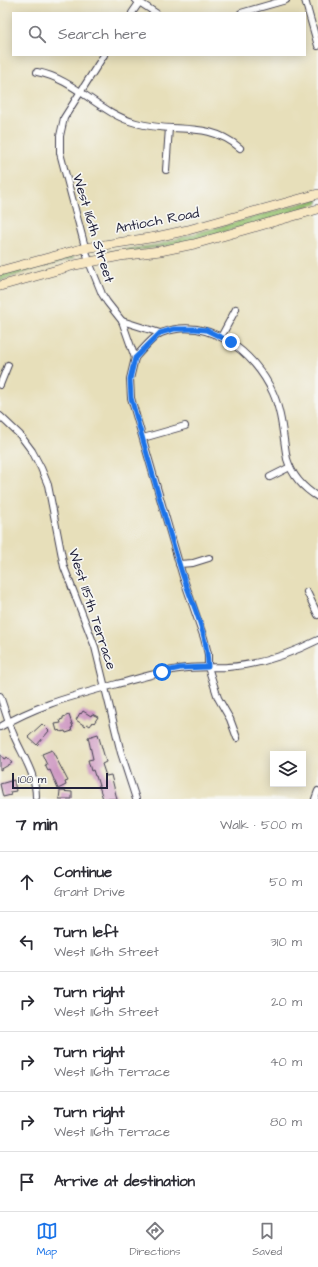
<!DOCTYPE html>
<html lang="en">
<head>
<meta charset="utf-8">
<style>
	body { margin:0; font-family:"Architects Daughter",sans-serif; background:#f7f7f7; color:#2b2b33 }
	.controls { position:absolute; right:12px; bottom:12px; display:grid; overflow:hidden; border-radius:0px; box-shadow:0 2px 10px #0003 }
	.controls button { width:36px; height:36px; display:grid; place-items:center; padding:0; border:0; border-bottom:1px solid #e1e1e2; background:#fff; color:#2b2b33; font:20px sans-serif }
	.scale { position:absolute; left:12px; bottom:10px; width:96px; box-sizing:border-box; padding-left:4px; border:2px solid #22223b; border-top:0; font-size:11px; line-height:14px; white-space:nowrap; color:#22223b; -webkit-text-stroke:3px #f6f6f2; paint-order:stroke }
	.stop { position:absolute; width:12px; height:12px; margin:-9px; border:3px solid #1a73e8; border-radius:50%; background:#fff }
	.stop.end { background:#1a73e8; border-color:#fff; box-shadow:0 1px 4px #0008 }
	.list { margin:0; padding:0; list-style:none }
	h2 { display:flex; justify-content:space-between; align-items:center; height:52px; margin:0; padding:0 16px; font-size:17px }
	h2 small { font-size:13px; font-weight:400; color:#7c7c81 }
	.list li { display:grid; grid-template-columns:26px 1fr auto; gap:12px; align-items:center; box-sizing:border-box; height:60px; padding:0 16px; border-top:1px solid #e1e1e2 }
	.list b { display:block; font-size:15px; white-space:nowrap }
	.list p { margin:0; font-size:13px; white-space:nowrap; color:#7c7c81 }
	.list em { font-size:13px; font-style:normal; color:#7c7c81 }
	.icon { flex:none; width:22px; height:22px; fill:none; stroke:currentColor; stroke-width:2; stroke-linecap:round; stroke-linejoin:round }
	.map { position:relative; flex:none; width:318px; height:799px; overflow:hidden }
	.search { position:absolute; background:#fff; box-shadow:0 2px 10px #0003; left:12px; right:12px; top:12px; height:44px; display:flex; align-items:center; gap:10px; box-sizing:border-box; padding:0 14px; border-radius:0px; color:#7c7c81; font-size:15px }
	.sheet { height:412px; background:#fff }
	nav { display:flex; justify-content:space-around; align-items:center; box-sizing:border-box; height:56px; border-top:1px solid #e1e1e2; background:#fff; font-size:11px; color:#7c7c81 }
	nav a { display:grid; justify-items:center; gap:2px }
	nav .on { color:#1a73e8 }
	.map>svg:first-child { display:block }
	.green { fill:#9ac572; stroke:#5e7456 }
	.building { fill:#ca8fbd }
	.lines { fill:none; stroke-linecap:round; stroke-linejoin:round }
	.minor-casing { stroke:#403e4e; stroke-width:8 }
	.secondary-casing { stroke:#403e4e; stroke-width:10 }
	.minor { stroke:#fff; stroke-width:6 }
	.secondary { stroke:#f8e8c3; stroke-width:9 }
	.route { stroke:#1a73e8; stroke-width:5 }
	.labels { text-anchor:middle; stroke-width:3.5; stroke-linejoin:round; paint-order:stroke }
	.street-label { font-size:14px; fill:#22223b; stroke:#f6f6f2 }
</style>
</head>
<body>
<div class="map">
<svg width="318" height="799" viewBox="0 0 318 799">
	<rect width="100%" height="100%" fill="#f6f6f2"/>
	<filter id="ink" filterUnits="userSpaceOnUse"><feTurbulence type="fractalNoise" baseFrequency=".025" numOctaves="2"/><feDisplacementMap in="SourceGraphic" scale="8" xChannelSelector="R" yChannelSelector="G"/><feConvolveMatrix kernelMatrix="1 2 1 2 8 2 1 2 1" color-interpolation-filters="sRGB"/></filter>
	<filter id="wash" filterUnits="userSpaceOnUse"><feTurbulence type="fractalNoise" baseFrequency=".012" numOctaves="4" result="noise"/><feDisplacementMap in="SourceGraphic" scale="16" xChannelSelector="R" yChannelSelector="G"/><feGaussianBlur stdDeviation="0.9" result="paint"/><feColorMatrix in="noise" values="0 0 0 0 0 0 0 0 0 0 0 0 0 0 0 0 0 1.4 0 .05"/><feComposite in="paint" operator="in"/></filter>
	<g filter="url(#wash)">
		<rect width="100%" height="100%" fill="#e7dfba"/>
		<!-- green -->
		<g class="green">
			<polygon points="318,199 318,203 299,209 280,217 173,245 107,255 106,253 109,252 157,245 187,236"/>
			<polygon points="72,256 73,256 74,258 22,273 0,281 0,275"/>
		</g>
		<g id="blocks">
			<!-- building -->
			<g class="building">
				<polygon points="83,711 91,716 92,714 98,717 94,723 93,722 90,726 87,724 85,726 76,720 80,713 81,714"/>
				<polygon points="69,715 73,727 71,728 72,731 66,733 65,731 61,732 60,730 57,731 55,724 61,723 60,720 63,719 63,717"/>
				<polygon points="42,724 49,731 37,745 28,737"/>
				<polygon points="98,734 106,762 102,764 106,776 111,775 117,799 103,799 96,776 95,776 93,770 91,771 88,760 93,759 88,737"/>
				<polygon points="52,750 68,781 65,782 66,785 58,789 50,770 48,771 45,765 47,765 42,754"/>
				<polygon points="0,754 4,759 7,757 12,763 0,770"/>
				<polygon points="14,780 16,791 10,792 11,795 3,797 0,784"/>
				<polygon points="60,791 72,792 72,799 59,799"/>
			</g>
		</g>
	</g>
	<g filter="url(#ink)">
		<use href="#blocks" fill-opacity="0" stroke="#403e4e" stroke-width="1"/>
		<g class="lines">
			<defs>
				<g id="minor">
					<polyline points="136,0 156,13"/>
					<polyline points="305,0 318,46"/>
					<polyline points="132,13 141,0"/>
					<polyline points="241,13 286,0"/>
					<polyline points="104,55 64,118 60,136 60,153 89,262 102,294 107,302 122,321 135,358 130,379 131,398 183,577 204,638 208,654 208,667 218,698 230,719 237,738"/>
					<path d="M37,72C75,79 99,113 136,123C175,134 207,120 240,148"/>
					<polyline points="166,170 169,128"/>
					<polyline points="122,321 160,333"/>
					<polyline points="221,337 236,309"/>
					<path d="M135,358C141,351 154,336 161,333C208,315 255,352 273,393C282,413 283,437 287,459C292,475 303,488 318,497"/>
					<polyline points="0,385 8,365"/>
					<polyline points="0,416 20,435 32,451 41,468 48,485 64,567 95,647 121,753 136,799"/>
					<polyline points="143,438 185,426"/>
					<polyline points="270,477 290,467"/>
					<polyline points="179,564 193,563 209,558"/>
					<polyline points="307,592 318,615"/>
					<path d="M0,696C5,710 9,725 15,738C24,758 36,775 36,797"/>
					<path d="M0,727C39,704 74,696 117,684C137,679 158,672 179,669C195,666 212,668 228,667C260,665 290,654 318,640"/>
					<polyline points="315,799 318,791"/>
				</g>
				<g id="secondary">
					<polyline points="0,271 85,248 156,237 188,230 318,194"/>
					<polyline points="0,286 75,265 120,256 160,251 194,244 318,209"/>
				</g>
			</defs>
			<!-- minor casing -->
			<use href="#minor" class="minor-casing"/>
			<!-- secondary casing -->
			<use href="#secondary" class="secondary-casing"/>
			<!-- minor -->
			<use href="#minor" class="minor"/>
			<!-- secondary -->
			<use href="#secondary" class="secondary"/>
		</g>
	</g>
	<g class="lines" filter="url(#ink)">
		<!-- route -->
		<path class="route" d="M162,672L180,668L208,667C208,635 193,606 183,576C164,517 148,457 131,398L130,379L135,358L160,333L174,329H195L206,330L231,342"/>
	</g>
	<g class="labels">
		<!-- street labels -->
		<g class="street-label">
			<text transform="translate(157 220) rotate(-11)" y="5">Antioch Road</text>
			<text transform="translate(94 228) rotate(73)" y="5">West 116th Street</text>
			<text transform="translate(93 609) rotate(72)" y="5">West 115th Terrace</text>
		</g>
	</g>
</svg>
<div class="controls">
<button><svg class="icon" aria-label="layers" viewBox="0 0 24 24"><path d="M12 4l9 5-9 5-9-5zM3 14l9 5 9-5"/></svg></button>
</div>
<div class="scale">100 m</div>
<div class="stop" style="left:162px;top:672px"></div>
<div class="stop end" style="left:231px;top:342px"></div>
<div class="search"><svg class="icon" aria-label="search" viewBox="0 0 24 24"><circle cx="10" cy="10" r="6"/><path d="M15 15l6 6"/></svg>Search here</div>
</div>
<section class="sheet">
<h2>7 min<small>Walk · 500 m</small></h2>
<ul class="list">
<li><svg class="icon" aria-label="ahead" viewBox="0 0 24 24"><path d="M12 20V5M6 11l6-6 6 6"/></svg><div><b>Continue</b><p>Grant Drive</p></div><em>50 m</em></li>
<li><svg class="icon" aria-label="left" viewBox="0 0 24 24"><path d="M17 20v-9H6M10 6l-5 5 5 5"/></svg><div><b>Turn left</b><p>West 116th Street</p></div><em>310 m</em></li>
<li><svg class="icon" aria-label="right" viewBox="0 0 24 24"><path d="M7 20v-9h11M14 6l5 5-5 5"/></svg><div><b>Turn right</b><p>West 116th Street</p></div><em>20 m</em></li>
<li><svg class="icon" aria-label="right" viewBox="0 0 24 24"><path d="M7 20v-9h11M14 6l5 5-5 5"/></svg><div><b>Turn right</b><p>West 116th Terrace</p></div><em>40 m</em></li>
<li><svg class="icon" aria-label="right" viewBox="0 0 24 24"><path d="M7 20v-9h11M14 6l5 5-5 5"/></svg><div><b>Turn right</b><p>West 116th Terrace</p></div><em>80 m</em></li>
<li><svg class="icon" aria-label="arrive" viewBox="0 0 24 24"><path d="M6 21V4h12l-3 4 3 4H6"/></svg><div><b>Arrive at destination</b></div></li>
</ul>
</section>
<nav>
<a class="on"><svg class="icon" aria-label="map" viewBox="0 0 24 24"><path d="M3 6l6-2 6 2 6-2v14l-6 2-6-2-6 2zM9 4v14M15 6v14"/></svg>Map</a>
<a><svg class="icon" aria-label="directions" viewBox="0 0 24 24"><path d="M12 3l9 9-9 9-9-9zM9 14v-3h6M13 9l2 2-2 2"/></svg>Directions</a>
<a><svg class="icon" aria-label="saved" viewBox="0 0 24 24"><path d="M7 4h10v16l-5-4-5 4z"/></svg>Saved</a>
</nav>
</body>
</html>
